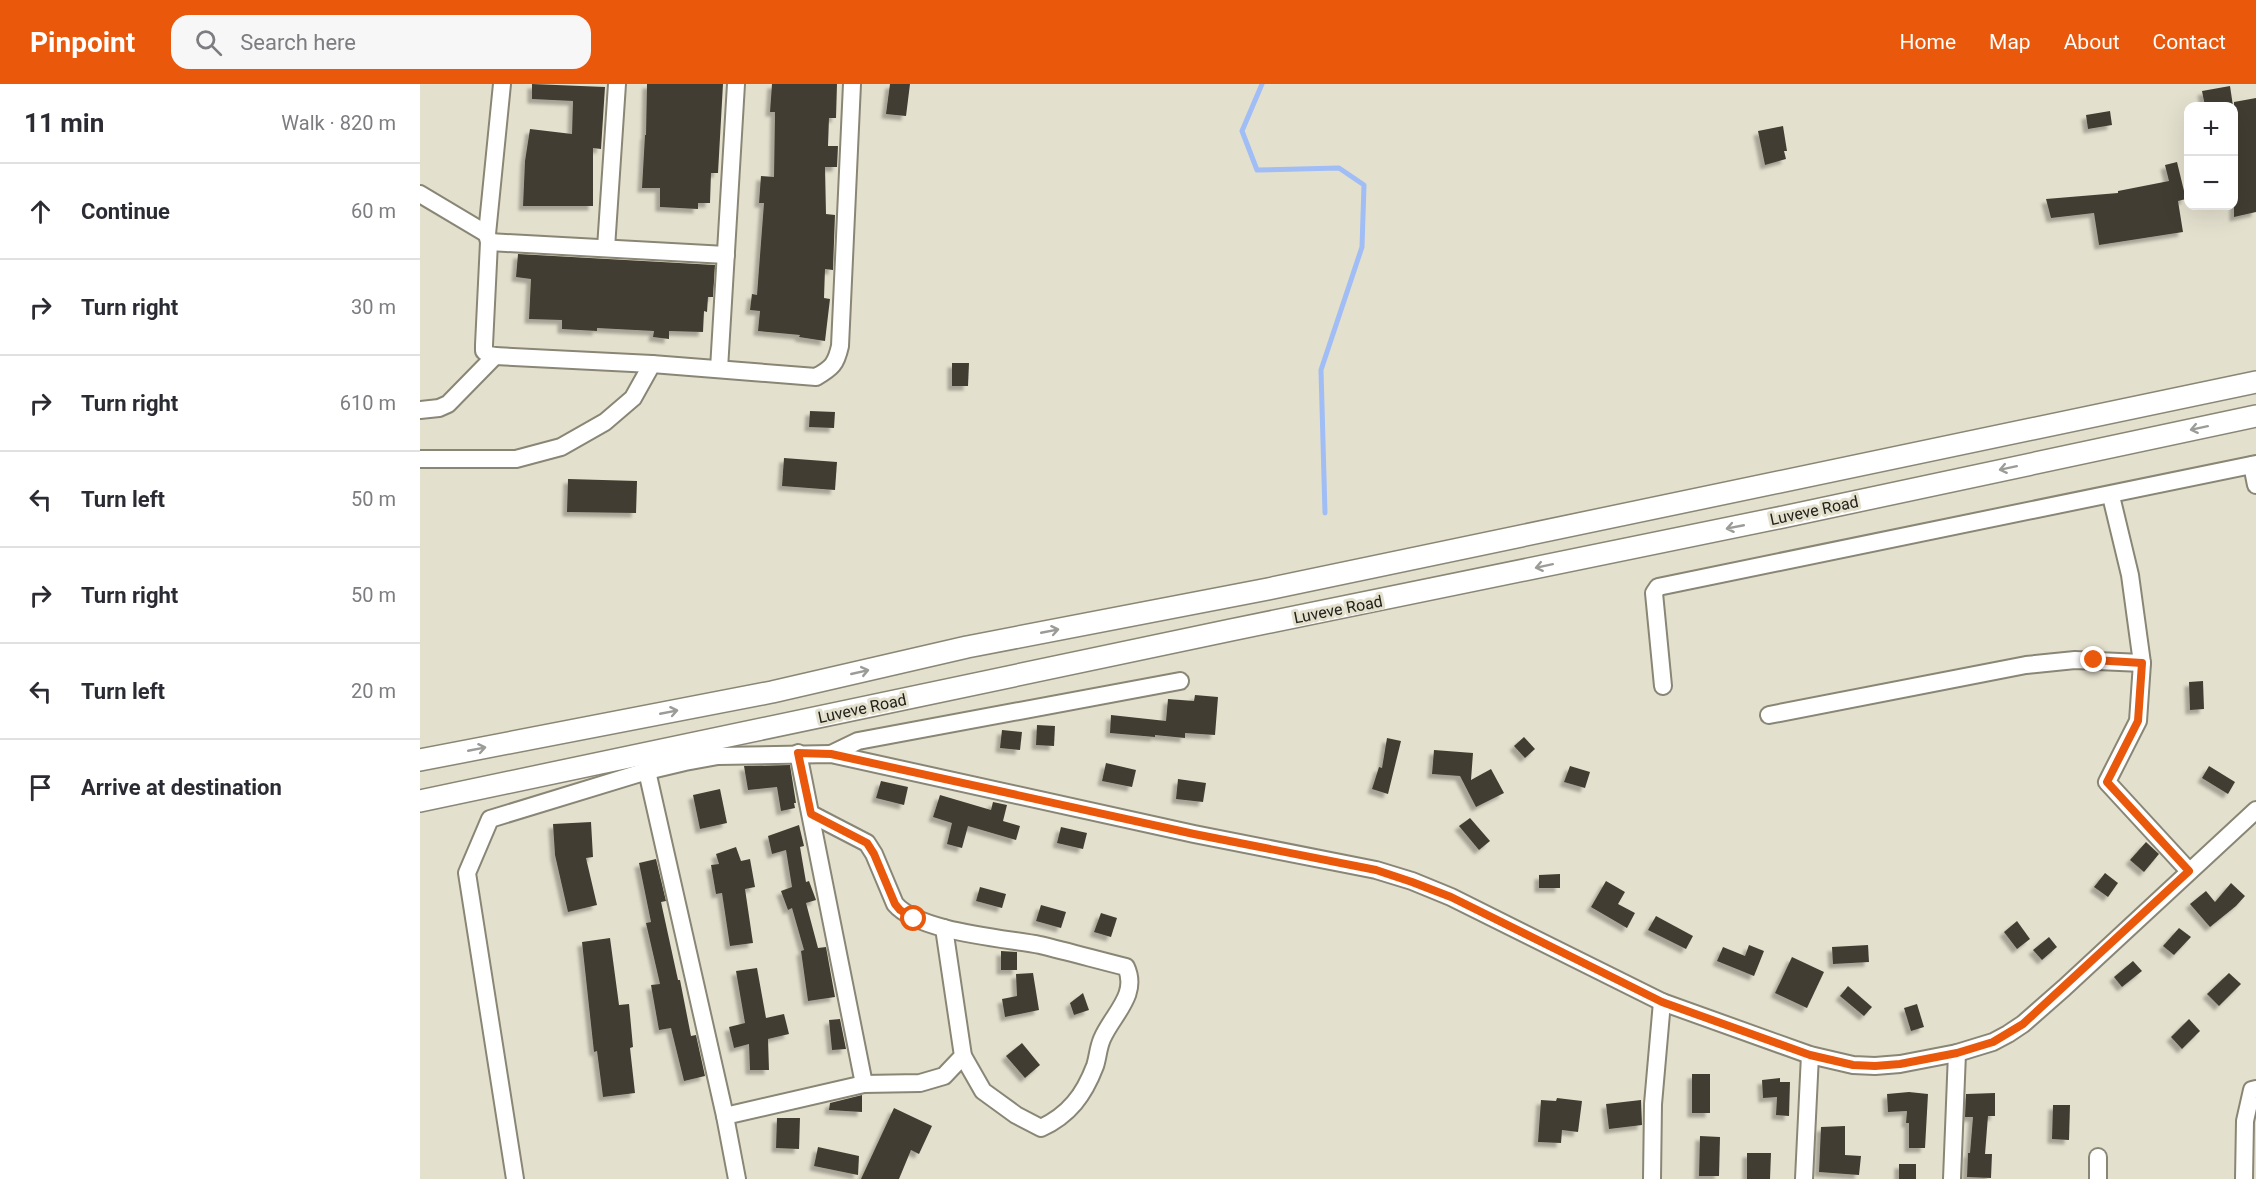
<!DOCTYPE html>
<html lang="en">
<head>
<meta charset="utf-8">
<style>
	body { margin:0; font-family:Roboto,sans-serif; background:#f7f7f7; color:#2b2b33 }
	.controls { position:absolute; right:18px; top:18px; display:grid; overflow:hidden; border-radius:12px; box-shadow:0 6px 24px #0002 }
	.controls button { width:54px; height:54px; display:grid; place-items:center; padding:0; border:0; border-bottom:2px solid #e1e1e2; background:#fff; color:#2b2b33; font:30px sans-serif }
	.stop { position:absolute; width:18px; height:18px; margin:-14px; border:4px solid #ea580c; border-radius:50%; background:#fff }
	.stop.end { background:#ea580c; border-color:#fff; box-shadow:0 2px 6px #0008 }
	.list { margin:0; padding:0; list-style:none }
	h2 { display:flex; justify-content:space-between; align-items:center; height:78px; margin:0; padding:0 24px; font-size:26px }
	h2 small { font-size:20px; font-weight:400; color:#7c7c81 }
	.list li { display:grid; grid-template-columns:39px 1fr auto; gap:18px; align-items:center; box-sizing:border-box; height:96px; padding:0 24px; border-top:2px solid #e1e1e2 }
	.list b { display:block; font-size:22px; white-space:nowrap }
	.list em { font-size:20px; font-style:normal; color:#7c7c81 }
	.icon { flex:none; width:33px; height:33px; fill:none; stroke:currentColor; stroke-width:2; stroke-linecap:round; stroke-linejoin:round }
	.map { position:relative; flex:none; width:1836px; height:1095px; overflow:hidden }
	header { display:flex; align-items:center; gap:36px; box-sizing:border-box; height:84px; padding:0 30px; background:#ea580c; color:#fff }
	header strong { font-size:28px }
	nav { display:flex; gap:33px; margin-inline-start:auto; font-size:21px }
	.search { width:420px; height:54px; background:#f7f7f7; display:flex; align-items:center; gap:15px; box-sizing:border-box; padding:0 21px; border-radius:18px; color:#7c7c81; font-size:22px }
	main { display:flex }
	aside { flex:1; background:#fff }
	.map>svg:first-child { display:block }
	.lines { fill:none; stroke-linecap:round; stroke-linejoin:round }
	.stream { stroke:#a0bdf5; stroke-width:5 }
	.building { fill:#423e30; filter:url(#shadow) }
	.minor-casing { stroke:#898675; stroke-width:20 }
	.tertiary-casing { stroke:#898675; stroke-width:24 }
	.minor { stroke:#fff; stroke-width:16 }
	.tertiary { stroke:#fff; stroke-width:21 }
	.oneway { stroke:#9b9b98 }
	.route { stroke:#ea580c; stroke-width:8 }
	.labels { text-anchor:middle; stroke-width:6; stroke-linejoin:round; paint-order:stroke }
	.street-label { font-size:16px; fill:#212019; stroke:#e4e0ce }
</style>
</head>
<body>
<header>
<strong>Pinpoint</strong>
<div class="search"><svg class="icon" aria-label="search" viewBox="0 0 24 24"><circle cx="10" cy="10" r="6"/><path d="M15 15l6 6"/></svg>Search here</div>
<nav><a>Home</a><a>Map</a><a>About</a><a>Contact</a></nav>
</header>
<main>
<aside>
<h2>11 min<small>Walk · 820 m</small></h2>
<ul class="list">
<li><svg class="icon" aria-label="ahead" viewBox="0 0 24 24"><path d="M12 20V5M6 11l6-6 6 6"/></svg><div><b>Continue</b></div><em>60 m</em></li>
<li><svg class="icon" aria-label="right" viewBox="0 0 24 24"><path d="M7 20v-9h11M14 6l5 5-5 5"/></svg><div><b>Turn right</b></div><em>30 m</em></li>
<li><svg class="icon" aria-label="right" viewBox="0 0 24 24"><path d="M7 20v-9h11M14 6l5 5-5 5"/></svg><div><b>Turn right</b></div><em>610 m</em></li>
<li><svg class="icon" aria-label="left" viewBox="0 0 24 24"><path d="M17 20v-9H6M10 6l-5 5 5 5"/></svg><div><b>Turn left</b></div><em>50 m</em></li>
<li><svg class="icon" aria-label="right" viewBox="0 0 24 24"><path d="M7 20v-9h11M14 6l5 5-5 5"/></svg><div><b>Turn right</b></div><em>50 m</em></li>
<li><svg class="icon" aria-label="left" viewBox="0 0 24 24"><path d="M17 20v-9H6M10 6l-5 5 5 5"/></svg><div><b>Turn left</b></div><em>20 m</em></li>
<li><svg class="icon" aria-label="arrive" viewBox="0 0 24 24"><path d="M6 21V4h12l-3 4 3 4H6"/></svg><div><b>Arrive at destination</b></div></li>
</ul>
</aside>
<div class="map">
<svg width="1836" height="1095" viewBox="0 0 1836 1095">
	<defs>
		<filter id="shadow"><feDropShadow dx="-4.5" dy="4.5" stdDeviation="1.5" flood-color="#0004"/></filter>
	</defs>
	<rect width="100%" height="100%" fill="#e4e0ce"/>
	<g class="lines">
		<!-- stream -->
		<polyline class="stream" points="842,0 822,47 837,86 919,84 944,101 942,163 901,286 905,429"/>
	</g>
	<!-- building -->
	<g class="building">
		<polygon points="112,0 185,3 181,65 173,64 173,122 103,122 105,77 110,45 152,50 153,17 112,15"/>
		<polygon points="227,0 303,0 298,89 291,89 290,119 278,119 278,125 240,123 240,104 222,104 225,51 226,51"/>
		<polygon points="352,0 417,0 416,34 409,34 408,62 418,62 417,83 405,83 406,130 415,131 413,186 405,185 404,214 410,215 405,257 379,253 380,251 338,247 340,227 330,226 332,210 337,211 344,119 339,119 341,92 354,93 355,28 350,28"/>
		<polygon points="470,0 490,0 486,32 466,30"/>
		<polygon points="1810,2 1813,22 1785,22 1782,7"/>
		<polygon points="1836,14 1836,128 1814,133 1814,18"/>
		<polygon points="1690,27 1692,41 1668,45 1666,31"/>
		<polygon points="1363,42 1367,67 1364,67 1366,75 1345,81 1338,47"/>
		<polygon points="1757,78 1766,115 1758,117 1763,148 1679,161 1674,129 1631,134 1626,115 1698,109 1698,107 1749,97 1745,81"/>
		<polygon points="98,170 295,181 293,213 288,213 287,228 284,227 283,248 249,247 249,255 233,253 234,247 177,244 177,247 142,245 142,236 109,235 111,195 96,193"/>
		<polygon points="532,279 549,279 548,302 532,302"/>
		<polygon points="390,327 415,328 414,344 389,343"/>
		<polygon points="364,374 417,378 415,406 362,402"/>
		<polygon points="148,395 217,397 216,429 147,428"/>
		<polygon points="1783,597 1784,625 1770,626 1769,598"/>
		<polygon points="775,611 798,613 795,651 765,649 765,654 735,651 735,653 690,649 691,631 746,637 748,615 774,617"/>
		<polygon points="617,641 635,642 634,662 616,661"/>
		<polygon points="582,646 602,648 600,666 580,664"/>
		<polygon points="1104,653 1115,665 1105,674 1094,662"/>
		<polygon points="967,654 981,657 968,710 952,705 959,683 962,684"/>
		<polygon points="1014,666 1053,669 1051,696 1071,685 1084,709 1056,723 1040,692 1012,690"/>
		<polygon points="686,679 716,686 712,703 682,697"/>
		<polygon points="370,681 376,719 374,719 375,724 361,727 357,703 328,706 324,682"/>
		<polygon points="1150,682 1170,688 1165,704 1144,698"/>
		<polygon points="1789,682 1815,698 1808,710 1782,694"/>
		<polygon points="758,695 786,699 783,718 756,715"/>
		<polygon points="461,697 488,703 484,721 456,714"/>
		<polygon points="300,705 307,739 280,745 273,711"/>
		<polygon points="520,711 571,726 573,718 587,721 583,737 600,742 596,756 548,742 542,764 527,760 532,739 513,733"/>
		<polygon points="1050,734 1070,757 1059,766 1039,742"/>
		<polygon points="171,738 173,773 166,774 177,821 148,828 135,771 133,740"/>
		<polygon points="379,741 384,762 380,763 386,798 389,797 396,816 386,819 398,864 406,863 415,913 388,917 381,867 384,866 372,824 368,826 361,807 372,803 366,766 352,770 348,752"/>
		<polygon points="641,743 667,749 663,765 637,759"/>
		<polygon points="1726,758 1739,770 1724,788 1710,776"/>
		<polygon points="316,763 321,777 330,775 335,803 325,805 333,859 310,862 302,809 296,810 291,781 299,780 296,770"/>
		<polygon points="236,775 246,817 241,818 258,896 260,896 271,952 276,951 285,992 264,997 251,944 239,946 231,901 240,900 226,839 231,838 219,779"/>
		<polygon points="1685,789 1698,799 1688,813 1674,803"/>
		<polygon points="1140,790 1140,804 1119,804 1119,791"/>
		<polygon points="1186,797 1205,808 1198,820 1215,829 1207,844 1171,823"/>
		<polygon points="1811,799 1825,812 1816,822 1790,843 1770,820 1786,807 1795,818"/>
		<polygon points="560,803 586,810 582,824 556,817"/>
		<polygon points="621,821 646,828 641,844 616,837"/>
		<polygon points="681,829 697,834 691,853 674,848"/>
		<polygon points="1236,832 1273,852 1266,865 1228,846"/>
		<polygon points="1597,837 1610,855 1597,865 1584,848"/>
		<polygon points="1759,844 1771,853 1754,871 1743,862"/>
		<polygon points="1629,853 1637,863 1622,876 1613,866"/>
		<polygon points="190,854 199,921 209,920 213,963 210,964 215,1009 183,1013 177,967 174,968 162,858"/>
		<polygon points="1329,861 1344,867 1334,892 1297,877 1303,863 1325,872"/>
		<polygon points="1448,861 1449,878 1413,880 1412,863"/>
		<polygon points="581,867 597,868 597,886 581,886"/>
		<polygon points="1372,873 1404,888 1387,924 1355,909"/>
		<polygon points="1713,877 1722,887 1702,903 1694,893"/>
		<polygon points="337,884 346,934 364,930 369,950 348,955 349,986 330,986 329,960 314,964 309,943 325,939 316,887"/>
		<polygon points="613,889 619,926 585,933 582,915 597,912 596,890"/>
		<polygon points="1809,889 1821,900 1799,922 1787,910"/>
		<polygon points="1428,902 1452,923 1444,932 1420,912"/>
		<polygon points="663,909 669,926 654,931 650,919"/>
		<polygon points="1497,920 1504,943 1491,947 1484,924"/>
		<polygon points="420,935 426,965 412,966 409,936"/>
		<polygon points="1769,935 1780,947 1762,965 1751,953"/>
		<polygon points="602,959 620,981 605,994 586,972"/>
		<rect x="1272" y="990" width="18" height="39"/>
		<polygon points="1360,994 1360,998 1370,998 1369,1032 1356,1031 1357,1013 1343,1014 1342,996"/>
		<polygon points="1489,1008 1508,1010 1505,1064 1489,1064 1489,1039 1486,1039 1487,1027 1468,1028 1467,1010"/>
		<polygon points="1575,1009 1575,1032 1568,1032 1565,1070 1572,1070 1571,1094 1547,1093 1548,1069 1550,1069 1553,1033 1545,1033 1546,1010"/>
		<polygon points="442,1011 442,1028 409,1026 410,1019"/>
		<polygon points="1137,1014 1162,1017 1158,1048 1142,1046 1141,1059 1118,1058 1121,1016 1136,1017"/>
		<polygon points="1221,1016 1222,1041 1189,1045 1186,1020"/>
		<polygon points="1633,1021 1650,1021 1649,1056 1632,1055"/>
		<polygon points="474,1024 512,1042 499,1070 491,1066 479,1095 441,1095"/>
		<polygon points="357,1034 380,1034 379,1065 356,1064"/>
		<polygon points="1425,1042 1425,1071 1441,1072 1439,1091 1399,1088 1401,1043"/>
		<polygon points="1280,1052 1300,1053 1299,1092 1279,1092"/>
		<polygon points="398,1063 439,1072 438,1091 394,1082"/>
		<polygon points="1327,1069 1351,1069 1350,1095 1327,1095"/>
		<rect x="1479" y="1080" width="17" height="15"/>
	</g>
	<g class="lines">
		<defs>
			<g id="minor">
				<polyline points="0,110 67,150"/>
				<polyline points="69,158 306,171"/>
				<polyline points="186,164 197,0"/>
				<path d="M75,272L232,280L396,293C412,284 416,280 420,262L432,0"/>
				<polyline points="299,285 316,0"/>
				<polyline points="0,326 19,324 28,320 75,272 69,271 64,267 64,261 69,158 67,150 82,0"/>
				<polyline points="0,375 96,375 141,363 185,338 213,314 232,280"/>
				<polyline points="1832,381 1836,401"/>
				<polyline points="1691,412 1710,491 1722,579 1718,637 1687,698 1769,787"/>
				<polyline points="1243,602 1234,509 1238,503 1836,380"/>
				<polyline points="1349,631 1606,581 1655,576 1722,579"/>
				<polyline points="411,670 438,657 760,597"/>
				<polyline points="227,687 305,1032 317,1095"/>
				<path d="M391,730L447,759L454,770L475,820C499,848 583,854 620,861C649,868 678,876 706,883C719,911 692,931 682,955C678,964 678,973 675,982C664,1011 649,1031 621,1044L596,1031L563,1007L543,972"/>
				<polyline points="444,1000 500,999 524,992 543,972 524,844"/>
				<polyline points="305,1032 444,1000 378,669"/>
				<polyline points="95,1095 47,789 70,735 227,687 265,678 298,672 411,670 774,750 956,786 992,797 1031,813 1242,918 1390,971 1433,981 1455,982 1480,980 1537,969 1573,958 1588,950 1603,940 1644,904 1836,726"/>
				<polyline points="1232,1095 1233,1020 1242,918"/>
				<polyline points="1384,1095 1390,971"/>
				<polyline points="1532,1095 1537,969"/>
				<polyline points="1678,1095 1678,1073"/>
				<polyline points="1824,1095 1825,1037 1832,1006 1836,1005"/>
			</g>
			<g id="tertiary">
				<polyline points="0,676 352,608 547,563 848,505 1836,298"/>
				<polyline points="0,717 811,546 1363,433 1836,332"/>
			</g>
		</defs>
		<!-- minor casing -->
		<use href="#minor" class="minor-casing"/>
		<!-- tertiary casing -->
		<use href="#tertiary" class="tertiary-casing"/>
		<!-- minor -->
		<use href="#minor" class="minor"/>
		<!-- tertiary -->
		<use href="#tertiary" class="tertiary"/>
	</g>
	<!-- one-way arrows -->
	<defs><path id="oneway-shaft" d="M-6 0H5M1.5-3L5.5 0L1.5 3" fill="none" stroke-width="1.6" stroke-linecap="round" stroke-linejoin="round" transform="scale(1.5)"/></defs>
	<g class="oneway">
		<use href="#oneway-shaft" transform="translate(1779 344) rotate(168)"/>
		<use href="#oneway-shaft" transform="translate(1588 384) rotate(168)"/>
		<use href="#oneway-shaft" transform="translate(1315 443) rotate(169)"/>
		<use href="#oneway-shaft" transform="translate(1124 482) rotate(168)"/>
		<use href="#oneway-shaft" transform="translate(630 547) rotate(-11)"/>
		<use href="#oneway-shaft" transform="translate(440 588) rotate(-13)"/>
		<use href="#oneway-shaft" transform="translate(249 628) rotate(-11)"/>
		<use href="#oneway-shaft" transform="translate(57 665) rotate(-11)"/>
	</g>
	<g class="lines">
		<!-- route -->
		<polyline class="route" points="494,835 480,826 475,820 454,770 447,759 391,730 378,669 411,670 774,750 956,786 992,798 1031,813 1242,918 1390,971 1433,981 1455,982 1480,980 1537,969 1573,958 1603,940 1769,787 1687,698 1718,637 1722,579 1674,576"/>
	</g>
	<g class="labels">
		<!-- street labels -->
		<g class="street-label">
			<text transform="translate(1394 426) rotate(-12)" y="6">Luveve Road</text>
			<text transform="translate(918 525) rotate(-11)" y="6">Luveve Road</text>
			<text transform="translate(442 624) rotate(-12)" y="6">Luveve Road</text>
		</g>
	</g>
</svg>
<div class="controls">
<button>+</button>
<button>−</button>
</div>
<div class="stop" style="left:494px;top:835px"></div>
<div class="stop end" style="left:1674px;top:576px"></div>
</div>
</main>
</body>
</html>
